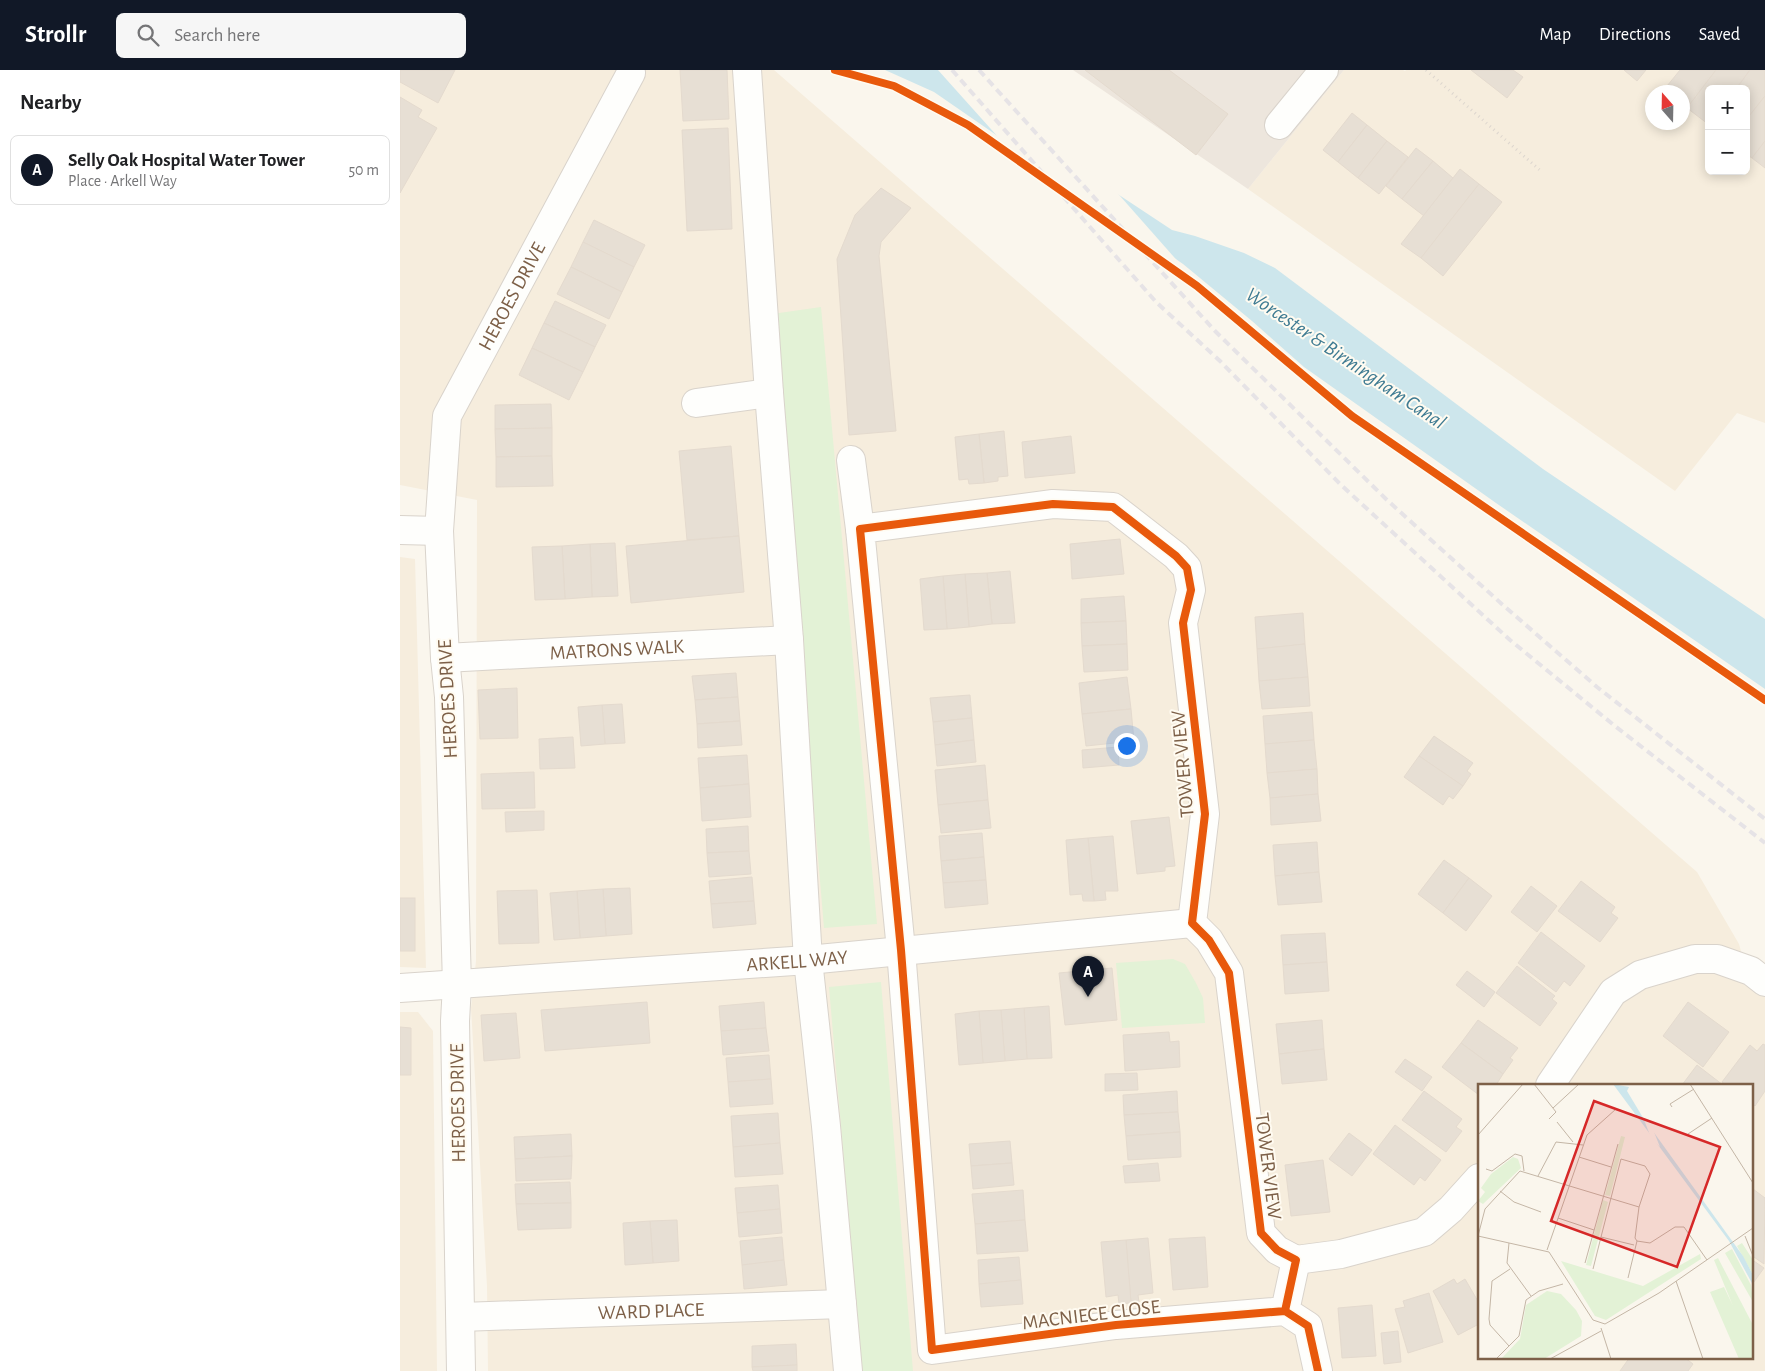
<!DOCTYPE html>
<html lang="en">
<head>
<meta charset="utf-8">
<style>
	body { margin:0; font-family:"Alegreya Sans",sans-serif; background:#f6f6f6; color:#202124 }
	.controls { position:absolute; right:15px; top:15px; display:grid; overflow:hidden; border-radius:8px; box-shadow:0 2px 12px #0003 }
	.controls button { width:45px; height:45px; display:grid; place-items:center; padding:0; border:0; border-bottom:1px solid #e0e0e0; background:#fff; color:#202124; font:25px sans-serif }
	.compass { position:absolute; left:1245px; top:15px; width:45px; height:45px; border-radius:50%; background:#fff; box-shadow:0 2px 12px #0003; rotate:340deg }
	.you { position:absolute; left:726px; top:675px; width:18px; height:18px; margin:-12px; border:4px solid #fff; border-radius:50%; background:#1a73e8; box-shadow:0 0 0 8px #1a73e833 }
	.badge { display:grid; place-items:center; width:32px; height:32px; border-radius:50%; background:#111827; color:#fff; font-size:16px; font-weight:700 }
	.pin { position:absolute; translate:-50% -41px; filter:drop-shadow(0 1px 2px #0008) }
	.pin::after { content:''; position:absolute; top:26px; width:18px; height:15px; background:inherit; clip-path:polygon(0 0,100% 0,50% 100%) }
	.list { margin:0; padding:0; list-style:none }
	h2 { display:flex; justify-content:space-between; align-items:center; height:65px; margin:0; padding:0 20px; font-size:21px }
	h2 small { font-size:16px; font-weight:400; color:#757577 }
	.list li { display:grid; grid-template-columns:32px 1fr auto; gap:15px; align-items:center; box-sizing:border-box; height:70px; margin:0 10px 10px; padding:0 10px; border:1px solid #e0e0e0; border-radius:8px }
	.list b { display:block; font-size:19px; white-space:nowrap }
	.list p { margin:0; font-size:16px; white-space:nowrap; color:#757577 }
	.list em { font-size:16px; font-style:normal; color:#757577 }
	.icon { flex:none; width:28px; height:28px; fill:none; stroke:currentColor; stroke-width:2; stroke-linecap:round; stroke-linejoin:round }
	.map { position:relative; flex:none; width:1365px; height:1301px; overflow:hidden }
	header { display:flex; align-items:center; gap:30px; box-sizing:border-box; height:70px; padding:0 25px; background:#111827; color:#fff }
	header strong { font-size:24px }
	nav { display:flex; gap:28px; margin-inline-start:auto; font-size:18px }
	.search { width:350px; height:45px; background:#f6f6f6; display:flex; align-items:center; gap:12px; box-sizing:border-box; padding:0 18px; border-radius:8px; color:#757577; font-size:19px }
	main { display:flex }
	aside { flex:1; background:#fff }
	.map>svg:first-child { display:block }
	.residential { fill:#f6eddd; fill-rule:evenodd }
	.industrial { fill:#ede6dd }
	.green { fill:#e3f2d6 }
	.water { fill:#cde6ec }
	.pier { fill:#faf6ed }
	.building { fill:#e7dfd4; stroke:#e4dace }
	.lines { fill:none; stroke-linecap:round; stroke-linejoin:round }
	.minor-casing { stroke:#d9d3cb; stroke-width:30 }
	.path { stroke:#ddd6ce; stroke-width:3; stroke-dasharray:1 4; stroke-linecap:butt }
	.minor { stroke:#fefefc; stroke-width:28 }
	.rail { stroke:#e6e3e6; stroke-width:4; stroke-dasharray:8 5; stroke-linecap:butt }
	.cycleway-casing { stroke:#fffbf1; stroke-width:11 }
	.cycleway { stroke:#e8590c; stroke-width:8 }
	.labels { text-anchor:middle; stroke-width:4; stroke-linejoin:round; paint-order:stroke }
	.street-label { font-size:20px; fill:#7d6048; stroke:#fffbf1 }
	.water-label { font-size:21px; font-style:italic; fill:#3f7b92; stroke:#fffbf1 }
	.inset-road { fill:none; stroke:#c4b6a6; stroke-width:1 }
	.view { fill:#d62828; fill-opacity:0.15; stroke:#d62828; stroke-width:2.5 }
	.inset-edge { fill:none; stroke:#7d6048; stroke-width:2.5 }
</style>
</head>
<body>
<header>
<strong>Strollr</strong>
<div class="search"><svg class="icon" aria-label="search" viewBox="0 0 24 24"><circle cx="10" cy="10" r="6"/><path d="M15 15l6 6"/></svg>Search here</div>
<nav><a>Map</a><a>Directions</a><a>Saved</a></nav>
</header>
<main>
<aside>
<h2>Nearby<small></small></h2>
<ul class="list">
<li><span class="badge">A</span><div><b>Selly Oak Hospital Water Tower</b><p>Place · Arkell Way</p></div><em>50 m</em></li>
</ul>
</aside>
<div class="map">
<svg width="1365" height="1301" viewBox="0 0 1365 1301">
	<rect width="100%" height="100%" fill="#faf6ed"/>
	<!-- residential -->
	<g class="residential">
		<path d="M0,0H374L1297,802L1339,874L1350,914L1365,927V1301H88L87,1216L71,938L76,891L77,430L0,415ZM1079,1015H1351V1287H1079Z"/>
		<path d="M944,0H1003L1005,1L1006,0H1365V353L1337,343L1275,421L848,119ZM1309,19H1346V101H1309ZM1252,22H1282V52H1252Z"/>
		<polygon points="0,487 15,489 26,898 0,897"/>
		<polygon points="0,942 18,942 33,961 37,1301 0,1301"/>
	</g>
	<!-- industrial -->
	<polygon class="industrial" points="673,0 944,0 848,119"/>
	<!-- green -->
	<g class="green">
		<polygon points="421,237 477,854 424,858 372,244"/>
		<polygon points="773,889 785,894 796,913 803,928 805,953 722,958 716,893"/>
		<polygon points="481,912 513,1301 462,1301 429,917"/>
	</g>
	<!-- water -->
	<polygon class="water" points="485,0 545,0 710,119 772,160 795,166 844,183 875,198 1143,399 1365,549 1365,619 1096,433 904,297 852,251 783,194 534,22"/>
	<!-- pier -->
	<polygon class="pier" points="538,0 550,0 713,118 781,195 607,77"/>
	<!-- building -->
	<g class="building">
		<polygon points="0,0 55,0 38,33 0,12"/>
		<polygon points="280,0 327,0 329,49 283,51"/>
		<polygon points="685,0 769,0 828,44 796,85"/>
		<polygon points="1071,0 1113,0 1123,7 1107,28"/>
		<polygon points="1224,0 1246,0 1237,11"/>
		<polygon points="1280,0 1316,0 1287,38 1282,35 1282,22 1266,22 1263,21"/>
		<polygon points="1316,0 1350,0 1336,19 1309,19 1308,54 1287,38"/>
		<polygon points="1350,0 1365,0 1365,26 1346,50 1346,19 1336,19"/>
		<polygon points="1365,26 1365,71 1352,88 1346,84 1346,50"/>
		<polygon points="0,27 22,40 18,47 37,58 0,123"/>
		<polygon points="952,43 967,55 938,92 923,80"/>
		<polygon points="967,55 987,71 958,108 938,92"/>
		<polygon points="328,58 332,159 287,161 282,60"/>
		<polygon points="987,71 1008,87 979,124 958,108"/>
		<polygon points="1365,71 1365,98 1352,88"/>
		<polygon points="1016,78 1033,91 1002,129 986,116"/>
		<polygon points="1033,91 1053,108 1024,146 1002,129"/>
		<polygon points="1060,99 1079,114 1021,188 1001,174"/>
		<polygon points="1079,114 1102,132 1043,206 1021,188"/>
		<polygon points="481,118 511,138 481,172 479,186 496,361 449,365 437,189 455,145"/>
		<polygon points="194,150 245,175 234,197 183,172"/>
		<polygon points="183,172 234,197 222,222 171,197"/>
		<polygon points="171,197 222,222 209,249 157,224"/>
		<polygon points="155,231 206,255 195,277 144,253"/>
		<polygon points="144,253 195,277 183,302 132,278"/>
		<polygon points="132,278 183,302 169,330 119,305"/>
		<polygon points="151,334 152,358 95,359 95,335"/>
		<polygon points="152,358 152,386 96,387 95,359"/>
		<polygon points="604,361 608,406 598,407 598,411 584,413 579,364"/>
		<polygon points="579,364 584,413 569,414 568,409 559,410 555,367"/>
		<polygon points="671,366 675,403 625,408 622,372"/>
		<polygon points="331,376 339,466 287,470 279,381"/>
		<polygon points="152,386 153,416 96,417 96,387"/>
		<polygon points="339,466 344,522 231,533 226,476"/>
		<polygon points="720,469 724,504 672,509 670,474"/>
		<polygon points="215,473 218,526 192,527 190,474"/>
		<polygon points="190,474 192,527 165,529 162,476"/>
		<polygon points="162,476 165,529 135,530 132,477"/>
		<polygon points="610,501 615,553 592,554 587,503"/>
		<polygon points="587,503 592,554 569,557 565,504"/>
		<polygon points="565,504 569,557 547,559 543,506"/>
		<polygon points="543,506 547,559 524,560 520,509"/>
		<polygon points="724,526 726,551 681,553 681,529"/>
		<polygon points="903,543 905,574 857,579 855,547"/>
		<polygon points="726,551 727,574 682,576 681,553"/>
		<polygon points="727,574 728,600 684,602 682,576"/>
		<polygon points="905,574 908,607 859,611 857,579"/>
		<polygon points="336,603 338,627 295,630 292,606"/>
		<polygon points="727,607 731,639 682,644 679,613"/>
		<polygon points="908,607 910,636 862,639 859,611"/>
		<polygon points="117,618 118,668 80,669 78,620"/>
		<polygon points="570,625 572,648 533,652 530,628"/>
		<polygon points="338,627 340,651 297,654 295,630"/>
		<polygon points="222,634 225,673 205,674 202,635"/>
		<polygon points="202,635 205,674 181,676 178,637"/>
		<polygon points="731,639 734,671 686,676 682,644"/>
		<polygon points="912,642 914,670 865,674 863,646"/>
		<polygon points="572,648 574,670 535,675 533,652"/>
		<polygon points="340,651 342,675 298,678 297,654"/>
		<polygon points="1034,666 1073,693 1067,701 1071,704 1063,716 1019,686"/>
		<polygon points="173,667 175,698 140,699 139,669"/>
		<polygon points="574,670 576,692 537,696 535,675"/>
		<polygon points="914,670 917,699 867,703 865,674"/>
		<polygon points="718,677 719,695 683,698 682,680"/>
		<polygon points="347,685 349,714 300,718 298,688"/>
		<polygon points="1019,686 1063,716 1053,729 1049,726 1043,735 1004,707"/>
		<polygon points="585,695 588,730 538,735 535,700"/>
		<polygon points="917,699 918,724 870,728 867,703"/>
		<polygon points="134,702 135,738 82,739 81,704"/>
		<polygon points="349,714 351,747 302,751 300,718"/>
		<polygon points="918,724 921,751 871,755 870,728"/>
		<polygon points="588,730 591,758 541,763 538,735"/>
		<polygon points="144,741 144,760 106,762 105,742"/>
		<polygon points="769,747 775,796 765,797 765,801 737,804 731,751"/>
		<polygon points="348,756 349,781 307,783 306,759"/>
		<polygon points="582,763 584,787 541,791 539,766"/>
		<polygon points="713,766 718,821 705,821 706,830 694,831 688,768"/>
		<polygon points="688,768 694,831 683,831 682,824 670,825 666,770"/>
		<polygon points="917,772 919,802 875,806 873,775"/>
		<polygon points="349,781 351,804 309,807 307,783"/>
		<polygon points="584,787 586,810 543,813 541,791"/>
		<polygon points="1044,790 1069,808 1043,843 1018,824"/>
		<polygon points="919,802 922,832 878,835 875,806"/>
		<polygon points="352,807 354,831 311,834 309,811"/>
		<polygon points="1069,808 1092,826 1066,861 1043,843"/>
		<polygon points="586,810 588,834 545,838 543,813"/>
		<polygon points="1181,811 1215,837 1211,843 1218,848 1200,872 1158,841"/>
		<polygon points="1131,816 1157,836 1137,862 1111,842"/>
		<polygon points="230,818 232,864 206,866 203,819"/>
		<polygon points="203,819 206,866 180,868 177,821"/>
		<polygon points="137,820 139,873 99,874 97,821"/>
		<polygon points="177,821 180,868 154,870 150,823"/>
		<rect x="0" y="828" width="15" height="53"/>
		<polygon points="354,831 356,854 313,858 311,834"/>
		<polygon points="1141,862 1185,896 1170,916 1164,911 1156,922 1118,893"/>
		<polygon points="925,863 927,892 883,895 881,865"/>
		<polygon points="927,892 929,921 885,924 883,895"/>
		<polygon points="1117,896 1155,926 1152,929 1157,933 1140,956 1096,923"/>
		<polygon points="712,898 717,950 665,955 659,903"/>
		<polygon points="1067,901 1095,922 1084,937 1056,915"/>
		<polygon points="247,932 250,973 145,981 141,940"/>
		<polygon points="364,932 366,958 321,961 319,936"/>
		<polygon points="1288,932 1329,962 1303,997 1263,966"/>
		<polygon points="649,936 652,988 627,989 624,938"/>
		<polygon points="624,938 627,989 605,991 601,940"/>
		<polygon points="601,940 605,991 583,993 579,941"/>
		<polygon points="579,941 583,993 559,995 555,944"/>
		<polygon points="116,943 120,988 84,991 81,945"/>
		<polygon points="922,950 924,979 879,984 876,954"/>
		<polygon points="1078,950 1118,978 1110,988 1113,990 1103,1004 1061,973"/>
		<polygon points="0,957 11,958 11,1005 0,1005"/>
		<polygon points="366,958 369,981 323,985 321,961"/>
		<polygon points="769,962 770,972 779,971 780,997 725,1001 723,965"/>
		<polygon points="1061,973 1103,1004 1096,1015 1093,1013 1092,1015 1079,1015 1079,1025 1042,997"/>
		<polygon points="1363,974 1365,975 1365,1021 1355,1036 1351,1033 1351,1015 1326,1015 1322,1012 1350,975 1357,981"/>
		<polygon points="924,979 927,1010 882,1014 879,984"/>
		<polygon points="369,985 371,1009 328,1012 326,988"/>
		<polygon points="1005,989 1032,1007 1022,1021 995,1002"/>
		<polygon points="1297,995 1323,1015 1282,1015"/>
		<polygon points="737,1003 738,1020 705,1021 705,1004"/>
		<polygon points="371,1009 373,1034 330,1037 328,1012"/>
		<polygon points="777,1021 778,1042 724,1045 723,1025"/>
		<polygon points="1024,1021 1062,1049 1056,1057 1062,1061 1046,1082 1002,1050"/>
		<polygon points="778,1042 780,1062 726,1066 724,1045"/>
		<polygon points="378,1043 380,1073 333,1077 331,1046"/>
		<polygon points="995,1055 1041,1090 1025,1111 1020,1107 1014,1115 973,1084"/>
		<polygon points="780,1062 781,1087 728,1090 726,1066"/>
		<polygon points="949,1063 972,1080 952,1106 929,1089"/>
		<polygon points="171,1064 172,1086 115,1089 114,1067"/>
		<polygon points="610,1071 612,1093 571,1096 569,1074"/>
		<polygon points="380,1073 383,1104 335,1107 333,1077"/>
		<polygon points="172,1086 171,1109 116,1111 115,1089"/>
		<polygon points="923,1090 930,1142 891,1146 885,1095"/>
		<polygon points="612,1093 614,1115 573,1119 571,1096"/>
		<polygon points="758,1093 760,1111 725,1113 723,1096"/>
		<polygon points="170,1112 171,1133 116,1134 115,1114"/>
		<polygon points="378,1115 380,1139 337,1143 335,1118"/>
		<polygon points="1353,1119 1365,1128 1364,1194 1351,1185 1351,1121"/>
		<polygon points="623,1120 625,1150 575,1154 572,1124"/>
		<polygon points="171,1133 171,1158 118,1160 116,1134"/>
		<polygon points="380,1139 382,1163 339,1167 337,1143"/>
		<polygon points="277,1150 279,1191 253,1193 250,1151"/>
		<polygon points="625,1150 628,1181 577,1184 575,1154"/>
		<polygon points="250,1151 253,1193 225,1195 223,1153"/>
		<polygon points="382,1167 384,1190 342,1195 340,1171"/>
		<polygon points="805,1167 808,1217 773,1220 769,1169"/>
		<polygon points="748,1168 753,1223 738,1225 739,1232 731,1233 726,1170"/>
		<polygon points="726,1170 731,1233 719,1234 718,1225 706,1227 701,1172"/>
		<polygon points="619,1187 621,1210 579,1214 578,1190"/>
		<polygon points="1351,1189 1364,1198 1351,1216"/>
		<polygon points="384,1190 387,1215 344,1219 342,1195"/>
		<polygon points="1054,1209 1057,1214 1065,1209 1079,1233 1079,1254 1058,1265 1033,1221"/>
		<polygon points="621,1210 623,1234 581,1237 579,1214"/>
		<polygon points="1029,1223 1043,1272 1008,1283 995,1239 1005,1237 1003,1231"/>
		<polygon points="972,1235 976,1286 942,1288 938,1238"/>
		<polygon points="998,1261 1001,1292 984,1294 981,1263"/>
		<polygon points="396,1274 397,1295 352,1297 352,1276"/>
		<polygon points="1230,1287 1284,1287 1293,1294 1288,1301 1220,1301"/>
		<polygon points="397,1295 397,1301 353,1301 352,1297"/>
	</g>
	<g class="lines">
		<defs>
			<g id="minor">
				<polyline points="347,0 369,323 389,570 408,890 426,1056 448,1301"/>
				<polyline points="879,55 924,0"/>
				<polyline points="296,333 369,323"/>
				<polyline points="451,390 460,459"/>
				<polyline points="0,460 39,461"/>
				<path id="s1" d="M45,588L389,570"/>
				<path id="s2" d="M0,918L408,890L792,853"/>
				<polyline points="1150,1015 1213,922 1240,905 1295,889 1317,889 1351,901 1365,912"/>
				<polyline points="896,1190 941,1184 1024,1162 1051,1139 1079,1108"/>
				<polyline points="885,1241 716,1255 532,1280 501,880 460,459 653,434 713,437 776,486 787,498 791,520 783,553 805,744 792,853 809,870 829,903 861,1163 877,1180 896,1190 885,1241 908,1256 918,1301"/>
				<path id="s3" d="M61,1247L442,1234"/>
				<path id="s4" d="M61,1301L55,951L57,915L49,627L45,588L39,461L47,346L231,3"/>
			</g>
		</defs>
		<!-- minor casing -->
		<use href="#minor" class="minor-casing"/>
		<!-- path -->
		<polyline class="path" points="1026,0 1142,102"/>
		<!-- minor -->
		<use href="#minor" class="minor"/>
		<!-- rail -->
		<g class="rail">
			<polyline points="552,0 756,232 820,291 940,414 1110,570 1215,656 1365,773"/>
			<polyline points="579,0 815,261 987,430 1104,536 1197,617 1365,749"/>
		</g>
		<defs>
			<g id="cycleway">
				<polyline points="435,0 494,16 568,55 797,216 952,346 1365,630"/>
				<polyline points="885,1241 716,1255 532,1280 501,880 460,459 653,434 713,437 776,486 787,498 791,520 783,553 805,744 792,853 809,870 829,903 861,1163 877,1180 896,1190 885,1241 908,1256 918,1301"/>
			</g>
		</defs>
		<!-- cycleway casing -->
		<use href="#cycleway" class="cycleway-casing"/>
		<!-- cycleway -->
		<use href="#cycleway" class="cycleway"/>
	</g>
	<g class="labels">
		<!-- street labels -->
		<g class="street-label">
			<text dy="7" stroke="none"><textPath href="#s4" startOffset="1092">HEROES DRIVE</textPath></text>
			<text dy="7" stroke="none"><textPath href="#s1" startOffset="172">MATRONS WALK</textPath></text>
			<text transform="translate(47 629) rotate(-93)" y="7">HEROES DRIVE</text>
			<text transform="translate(782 694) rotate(-95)" y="7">TOWER VIEW</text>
			<text dy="7" stroke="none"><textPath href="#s2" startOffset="398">ARKELL WAY</textPath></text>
			<text transform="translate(57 1033) rotate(-91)" y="7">HEROES DRIVE</text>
			<text transform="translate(869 1096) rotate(83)" y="7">TOWER VIEW</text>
			<text dy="7" stroke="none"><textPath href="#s3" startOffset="190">WARD PLACE</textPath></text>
			<text transform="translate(691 1244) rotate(-7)" y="7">MACNIECE CLOSE</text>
		</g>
		<!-- water labels -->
		<g class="water-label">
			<text transform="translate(946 288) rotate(34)" y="7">Worcester &amp; Birmingham Canal</text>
		</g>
	</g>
	<!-- overview -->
	<g transform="translate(1078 1014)">
		<rect width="275" height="275" fill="#faf6ed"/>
		<path d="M143,52L147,53L132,112L127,111ZM35,73L40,75L43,84L5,120L0,117L7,108L3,104L13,90ZM125,116L130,118L113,182L108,181ZM264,159L275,176V191L259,162ZM254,165L273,201L275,218L247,169ZM222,170L223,175L128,236L117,232L83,177L165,202ZM240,174L275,241V275H261L232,208L246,203L255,222L236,176ZM69,207L83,210L98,226L104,237L103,252L66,275H23L42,255L48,221Z" fill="#e3f2d6"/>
		<path d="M135,0L151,3L149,7L164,32L265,172L275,191V201L251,157Z" fill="#cde6ec"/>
		<path d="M162,25L174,43L182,63L173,54Z" fill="#faf6ed"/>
		<path class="inset-road" d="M56,0L78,28L71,35M212,0L275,99M194,23L192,20L216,5M75,24L101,0M79,38L95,58M210,50L234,34M0,51L45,0M101,73L133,83M8,85L14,87L37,70L44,72L46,87M60,92L78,58L105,61M22,107L36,118L63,128M80,134L116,146M0,152L71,168L115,236L127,240L181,209L275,144M0,152L7,125L42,87L161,123M267,152L275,172M159,157L172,159L197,143H206L229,176M31,159L29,179L53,212M69,166L109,51L138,25M107,179L140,60M115,185L123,153M150,194L159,157L157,154L161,123L172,90L167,82L143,75L123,153L156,161M198,197L225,275M123,244L133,275M31,262L12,241L11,235L14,197L32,185M18,275L41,252L48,216L61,207L85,200M72,275L123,247"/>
		<path class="view" d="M116,17L242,63L199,183L73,137Z"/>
		<rect width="275" height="275" class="inset-edge"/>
	</g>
</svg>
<div class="controls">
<button>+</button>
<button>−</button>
</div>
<svg class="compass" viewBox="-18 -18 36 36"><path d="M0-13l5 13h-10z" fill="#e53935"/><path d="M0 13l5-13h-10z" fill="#757577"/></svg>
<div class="you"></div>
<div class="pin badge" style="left:688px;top:927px">A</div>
</div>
</main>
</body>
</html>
